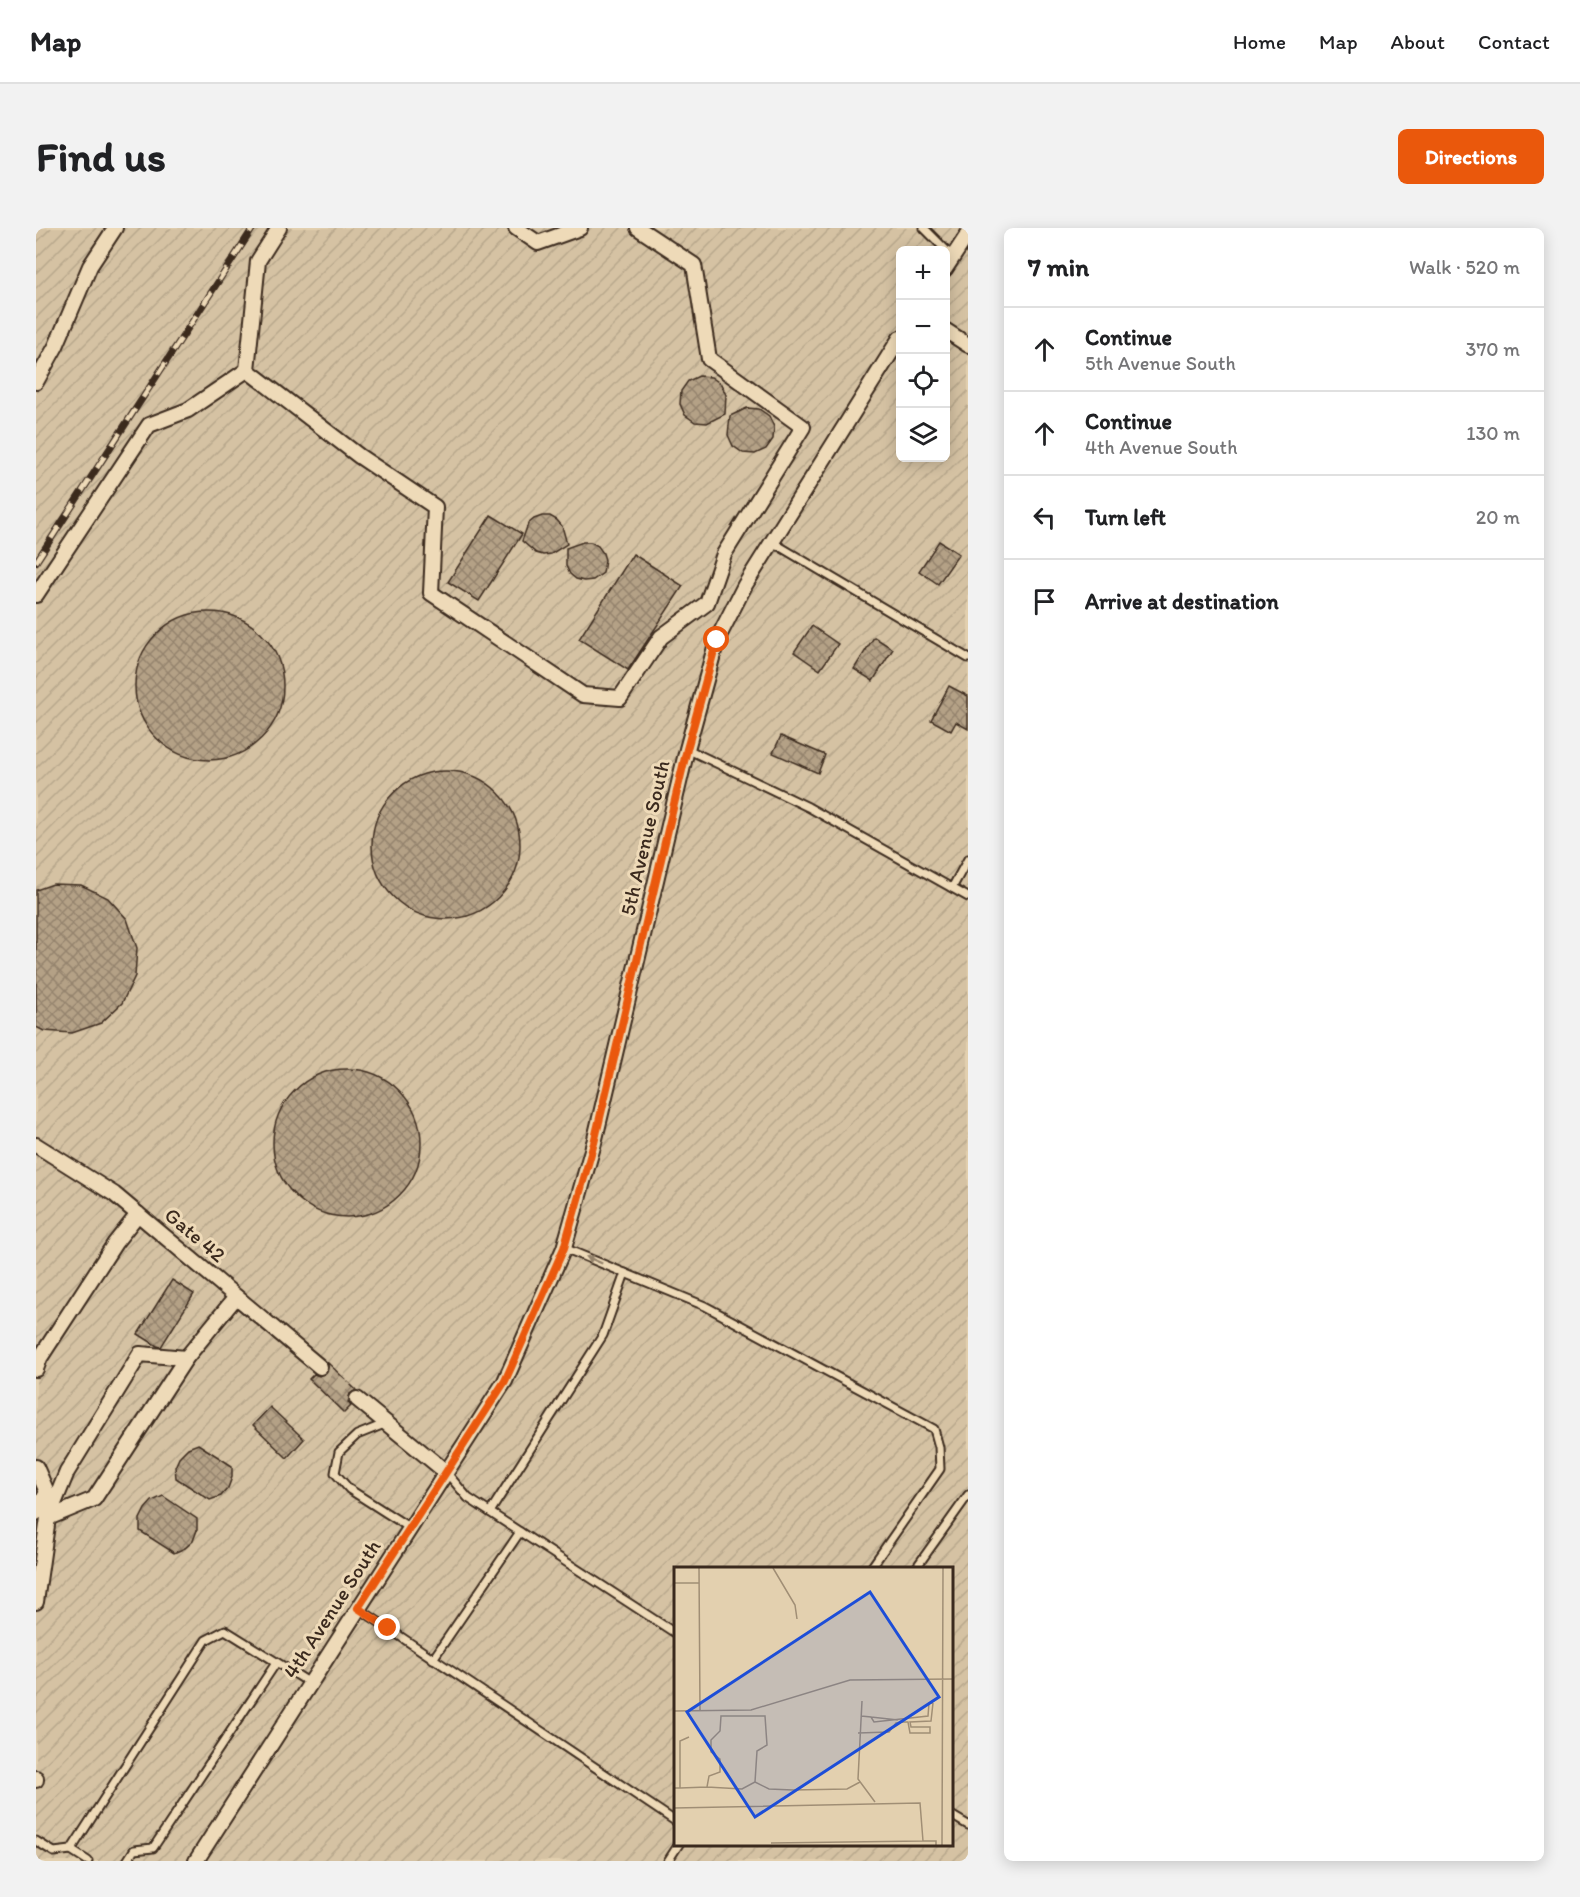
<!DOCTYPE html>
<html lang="en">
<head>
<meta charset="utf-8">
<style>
	body { margin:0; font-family:Itim,sans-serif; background:#f2f2f2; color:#202124 }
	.controls { position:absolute; right:18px; top:18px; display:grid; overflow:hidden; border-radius:9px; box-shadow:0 3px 15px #0003 }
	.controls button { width:54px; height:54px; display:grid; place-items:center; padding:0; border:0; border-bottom:2px solid #e0e0e0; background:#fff; color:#202124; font:30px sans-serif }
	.stop { position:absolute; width:18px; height:18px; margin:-14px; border:4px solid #ea580c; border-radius:50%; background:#fff }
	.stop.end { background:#ea580c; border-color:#fff; box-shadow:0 2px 6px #0008 }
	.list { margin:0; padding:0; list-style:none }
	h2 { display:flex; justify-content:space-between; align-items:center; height:78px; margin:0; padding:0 24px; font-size:26px }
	h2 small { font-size:20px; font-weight:400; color:#757577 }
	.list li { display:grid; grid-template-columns:39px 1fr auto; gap:18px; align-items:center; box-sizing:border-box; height:84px; padding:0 24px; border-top:2px solid #e0e0e0 }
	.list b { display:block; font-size:22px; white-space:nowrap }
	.list p { margin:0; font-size:20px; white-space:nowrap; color:#757577 }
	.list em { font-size:20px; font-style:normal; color:#757577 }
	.icon { flex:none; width:33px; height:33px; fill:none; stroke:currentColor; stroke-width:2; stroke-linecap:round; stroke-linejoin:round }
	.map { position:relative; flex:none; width:932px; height:1633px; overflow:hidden; border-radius:9px }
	header { display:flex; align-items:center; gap:36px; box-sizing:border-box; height:84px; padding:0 30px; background:#fff; border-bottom:2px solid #e0e0e0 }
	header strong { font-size:28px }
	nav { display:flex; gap:33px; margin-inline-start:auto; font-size:21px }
	.intro { display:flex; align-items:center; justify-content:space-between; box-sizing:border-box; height:144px; padding:0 36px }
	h1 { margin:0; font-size:42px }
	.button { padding:15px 27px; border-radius:9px; background:#ea580c; color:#fff; font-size:21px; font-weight:700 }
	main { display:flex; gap:36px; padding:0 36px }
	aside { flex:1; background:#fff; border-radius:9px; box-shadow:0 3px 15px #0003 }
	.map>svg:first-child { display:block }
	.industrial { fill:url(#industrial-furrows); fill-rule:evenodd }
	.building { fill:url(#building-cross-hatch); stroke:#3b2a1e; stroke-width:1.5 }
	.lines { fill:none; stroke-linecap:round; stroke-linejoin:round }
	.minor-tunnel { stroke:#c1af92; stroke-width:14; stroke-dasharray:14 7; stroke-linecap:butt }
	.service-casing { stroke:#3b2a1e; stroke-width:11 }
	.minor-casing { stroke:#3b2a1e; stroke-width:18 }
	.service { stroke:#eedab8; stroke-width:7 }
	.minor { stroke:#eedab8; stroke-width:14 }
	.rail-casing { stroke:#3b2a1e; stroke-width:7 }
	.rail { stroke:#eedab8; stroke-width:4.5; stroke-dasharray:14; stroke-linecap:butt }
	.oneway { fill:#94826b }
	.route { stroke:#ea580c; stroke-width:8 }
	.labels { text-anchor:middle; stroke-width:6; stroke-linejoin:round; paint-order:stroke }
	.street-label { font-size:21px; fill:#3b2a1e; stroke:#eedab8 }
	.inset-road { fill:none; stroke:#a08e75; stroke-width:1.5 }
	.view { fill:#1d4ed8; fill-opacity:0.15; stroke:#1d4ed8; stroke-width:3 }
	.inset-edge { fill:none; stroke:#3b2a1e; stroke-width:3 }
</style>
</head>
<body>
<header>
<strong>Map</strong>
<nav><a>Home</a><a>Map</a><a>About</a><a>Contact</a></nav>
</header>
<div class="intro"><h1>Find us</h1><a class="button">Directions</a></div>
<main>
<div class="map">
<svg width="932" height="1633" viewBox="0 0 932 1633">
	<defs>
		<pattern id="industrial-furrows" width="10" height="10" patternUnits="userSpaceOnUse" patternTransform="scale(1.5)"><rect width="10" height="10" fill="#d5c2a3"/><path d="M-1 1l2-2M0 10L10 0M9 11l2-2" fill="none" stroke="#b8a78c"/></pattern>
		<pattern id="building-cross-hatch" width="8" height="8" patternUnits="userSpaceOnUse" patternTransform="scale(1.5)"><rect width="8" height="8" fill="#b4a186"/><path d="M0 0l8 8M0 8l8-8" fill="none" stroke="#94836d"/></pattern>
	</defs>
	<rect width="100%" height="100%" fill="#e3d0af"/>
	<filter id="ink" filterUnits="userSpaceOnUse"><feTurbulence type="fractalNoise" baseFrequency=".0167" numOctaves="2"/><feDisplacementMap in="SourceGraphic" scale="12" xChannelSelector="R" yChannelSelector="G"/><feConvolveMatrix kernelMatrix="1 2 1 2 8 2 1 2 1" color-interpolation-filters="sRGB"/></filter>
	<g filter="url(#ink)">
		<!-- industrial -->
		<path class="industrial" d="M0,0H932V1633H0ZM864,22H909V230H864ZM639,1340H915V1616H639Z"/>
		<!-- building -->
		<g class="building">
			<polygon points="663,148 675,149 685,156 690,167 689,186 671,195 659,194 649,187 644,176 645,163 652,153"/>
			<polygon points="711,180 723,181 733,188 738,199 737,211 730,221 719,226 707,225 697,218 692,207 694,188"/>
			<polygon points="455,287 486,306 443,373 412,354"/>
			<polygon points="506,288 514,288 521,292 526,298 531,316 515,326 507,327 500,325 486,313 492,296 498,291"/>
			<polygon points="903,313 923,326 902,356 883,343"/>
			<polygon points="547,314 555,314 562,318 567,325 569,332 567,345 557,352 548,353 540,351 534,346 530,338 530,320"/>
			<polygon points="597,326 647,358 592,442 543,411"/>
			<circle cx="173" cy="458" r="74"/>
			<polygon points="776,398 802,416 784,442 758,424"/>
			<polygon points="838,409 857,421 837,453 818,441"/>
			<polygon points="913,458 932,468 932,501 920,494 915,503 895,492"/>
			<polygon points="745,508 789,527 782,545 737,525"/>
			<circle cx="410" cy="617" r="74"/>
			<polygon points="17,656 45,657 72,670 91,691 101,720 99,748 86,775 65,795 36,805 8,803 0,799 0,662"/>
			<circle cx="311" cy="915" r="74"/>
			<polygon points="136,1052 158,1066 125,1119 121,1118 102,1106"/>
			<polygon points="291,1134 320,1162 314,1166 312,1174 315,1178 308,1185 273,1151 278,1146 283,1148 290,1145 293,1140"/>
			<polygon points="234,1179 268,1211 251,1230 217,1197"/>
			<polygon points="162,1216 196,1238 196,1249 192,1260 185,1268 174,1272 140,1250 139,1239 144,1228 152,1220"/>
			<polygon points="127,1268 161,1291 161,1302 157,1313 149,1320 138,1325 104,1303 104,1291 109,1281 116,1273"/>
		</g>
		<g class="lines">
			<!-- minor-tunnel -->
			<polyline class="minor-tunnel" points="284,1139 321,1171"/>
			<defs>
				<g id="service">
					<polyline points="888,0 917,29"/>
					<polyline points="736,314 932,430"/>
					<polyline points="651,521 772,579 932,669"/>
					<polyline points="916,660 932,631"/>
					<polyline points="528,1020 669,1078 898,1201 903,1219 904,1241 835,1340"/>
					<polyline points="351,1195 321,1207 303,1224 299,1245 313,1261 374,1300"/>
					<polyline points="410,1244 432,1270 639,1405"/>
					<polyline points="454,1284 567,1107 589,1045"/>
					<polyline points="880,1340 932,1267"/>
					<polyline points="322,1380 639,1593"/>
					<polyline points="397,1431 484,1304"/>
					<polyline points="915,1587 932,1597"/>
					<polyline points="0,1613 18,1624 35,1622"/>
					<polyline points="52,1633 35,1622 170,1412 189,1402 274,1455"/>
					<polyline points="91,1633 98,1622 117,1620 240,1435"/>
					<polyline points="632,1633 643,1616"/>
				</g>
				<g id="minor">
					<polyline points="243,0 222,33 211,142 323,228 399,279 395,365 547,467 584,470 625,409 671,375 688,326 767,199 673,131 658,37 602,0"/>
					<polyline points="480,0 502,15 544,0"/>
					<polyline points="909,41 932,6"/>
					<polyline points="909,102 932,117"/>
					<polyline points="0,154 20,118 54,38 79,0"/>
					<polyline points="0,367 113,197 152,182 211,142"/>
					<polyline points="0,917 78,966 284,1139"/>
					<polyline points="0,1141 4,1130 79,1015 102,986"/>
					<polyline points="321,1171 410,1244"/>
					<polyline points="0,1239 11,1264 0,1285"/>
					<polyline points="12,1290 58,1271 150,1130"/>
					<polyline points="0,1374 12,1290 31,1244 104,1126 150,1130 200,1069"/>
					<polyline points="0,1550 0,1552"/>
					<polyline points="160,1633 469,1153 528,1020 558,915 651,521 681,412 709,357 864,110"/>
				</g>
			</defs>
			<!-- service casing -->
			<use href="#service" class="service-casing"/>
			<!-- minor casing -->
			<use href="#minor" class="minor-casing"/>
			<!-- service -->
			<use href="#service" class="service"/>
			<!-- minor -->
			<use href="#minor" class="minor"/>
			<defs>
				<polyline id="rail" points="0,334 217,0"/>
			</defs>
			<!-- rail casing -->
			<use href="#rail" class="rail-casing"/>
			<!-- rail -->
			<use href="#rail" class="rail"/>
		</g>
		<!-- one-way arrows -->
		<defs><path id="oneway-solid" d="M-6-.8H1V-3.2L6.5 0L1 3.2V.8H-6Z" transform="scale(1.5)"/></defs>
		<use class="oneway" href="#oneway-solid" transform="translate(558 1032) rotate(-157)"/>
	</g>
	<g class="lines" filter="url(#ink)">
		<!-- route -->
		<polyline class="route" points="352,1400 322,1380 469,1153 528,1020 558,915 651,521 681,412"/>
	</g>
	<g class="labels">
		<!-- street labels -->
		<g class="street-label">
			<text transform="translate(609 610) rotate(-77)" y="7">5th Avenue South</text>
			<text transform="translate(159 1007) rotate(40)" y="7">Gate 42</text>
			<text transform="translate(296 1381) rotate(-57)" y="7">4th Avenue South</text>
		</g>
	</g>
	<!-- overview -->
	<g transform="translate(638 1339)">
		<rect width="279" height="279" fill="#e3d0af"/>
		<path class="inset-road" d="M25,1L26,144M99,1L121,38L123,52M0,16H25M188,134L184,212L201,235M0,144L77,143L176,113L279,112M187,149L197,150L200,155L254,149L255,136H259M197,150L224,153M184,166L215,165L222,156L229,155H234L236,166H256V160H237L236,155L257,154L259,136M81,215L95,222L119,223L173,222L186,215M0,221H6V174L15,170M6,221L33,220L35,209L46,205V192L37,185V173L46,164L47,149H91L93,178L83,184L81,215L68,222L33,220M0,241L246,236L249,274M97,276L249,274H262V278M268,278L269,1"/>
		<path class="view" d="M196,25L265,130L81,250L13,145Z"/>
		<rect width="279" height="279" class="inset-edge"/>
	</g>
</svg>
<div class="controls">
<button>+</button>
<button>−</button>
<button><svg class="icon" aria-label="locate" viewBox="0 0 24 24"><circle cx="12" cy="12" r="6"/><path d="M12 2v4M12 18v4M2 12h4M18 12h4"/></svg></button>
<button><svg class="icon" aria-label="layers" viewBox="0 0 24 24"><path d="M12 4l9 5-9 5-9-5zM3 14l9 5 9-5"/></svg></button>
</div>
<div class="stop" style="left:681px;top:412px"></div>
<div class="stop end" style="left:352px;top:1400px"></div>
</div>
<aside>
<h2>7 min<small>Walk · 520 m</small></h2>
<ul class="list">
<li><svg class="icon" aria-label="ahead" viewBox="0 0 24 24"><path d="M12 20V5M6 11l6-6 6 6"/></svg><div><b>Continue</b><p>5th Avenue South</p></div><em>370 m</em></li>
<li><svg class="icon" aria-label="ahead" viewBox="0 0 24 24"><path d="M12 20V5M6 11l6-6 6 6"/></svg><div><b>Continue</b><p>4th Avenue South</p></div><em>130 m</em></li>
<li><svg class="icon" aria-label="left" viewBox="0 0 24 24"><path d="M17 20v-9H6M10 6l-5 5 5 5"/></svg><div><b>Turn left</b></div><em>20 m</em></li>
<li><svg class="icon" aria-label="arrive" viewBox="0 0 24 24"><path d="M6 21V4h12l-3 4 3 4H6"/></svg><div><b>Arrive at destination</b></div></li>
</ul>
</aside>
</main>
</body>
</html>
